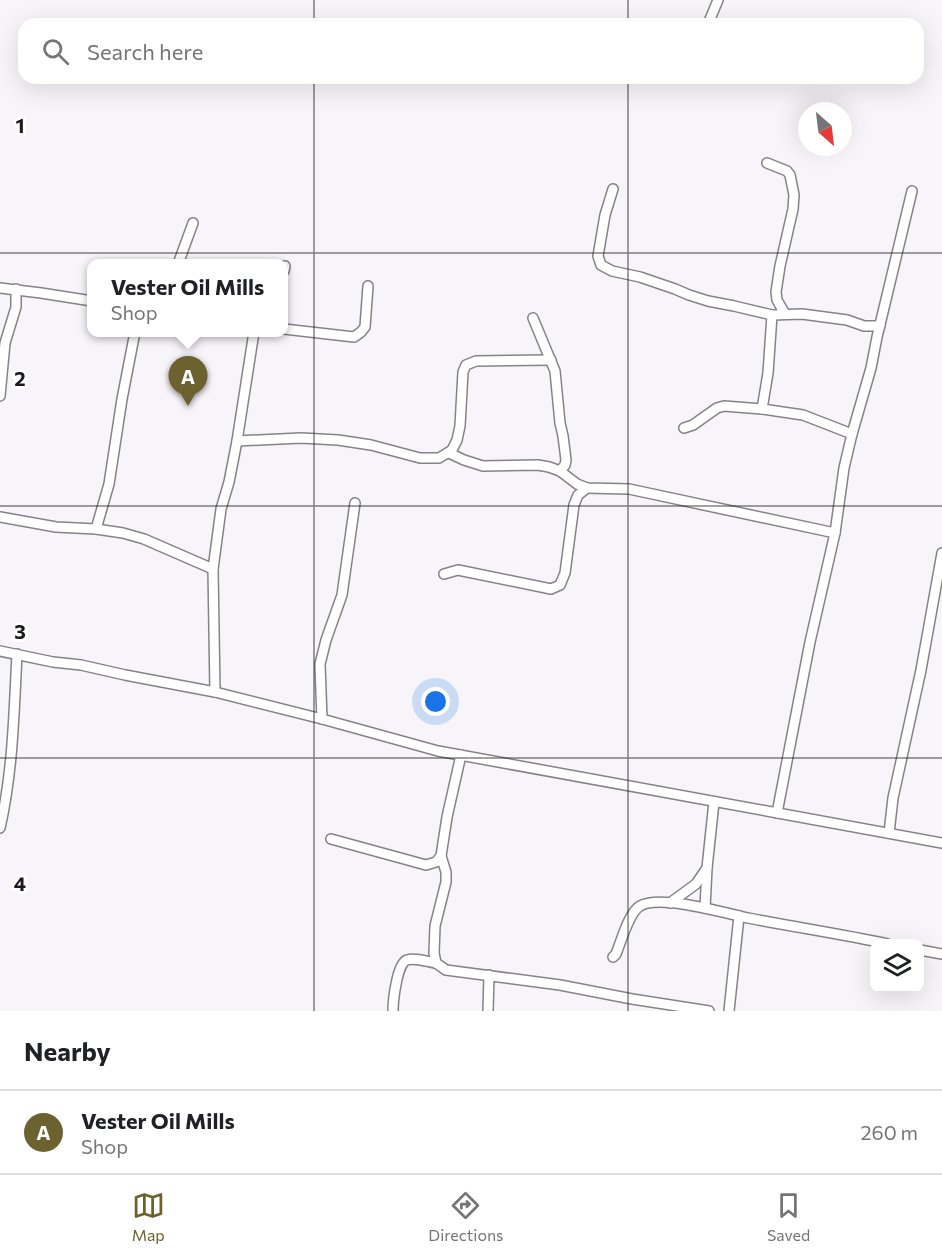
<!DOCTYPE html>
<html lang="en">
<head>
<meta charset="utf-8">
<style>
	body { margin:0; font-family:Commissioner,sans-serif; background:#f2f2f2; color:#202124 }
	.controls { position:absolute; right:18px; bottom:18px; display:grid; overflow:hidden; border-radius:12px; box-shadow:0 6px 24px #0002 }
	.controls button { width:54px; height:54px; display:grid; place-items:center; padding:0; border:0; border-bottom:2px solid #e0e0e0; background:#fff; color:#202124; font:30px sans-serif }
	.compass { position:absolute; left:798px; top:102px; width:54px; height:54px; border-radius:50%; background:#fff; box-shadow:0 6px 24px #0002; rotate:152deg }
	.you { position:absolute; left:436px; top:702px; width:21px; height:21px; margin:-15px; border:4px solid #fff; border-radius:50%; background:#1a73e8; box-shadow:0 0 0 9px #1a73e833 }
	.badge { display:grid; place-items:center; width:39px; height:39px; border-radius:50%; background:#6c622f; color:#fff; font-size:20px; font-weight:700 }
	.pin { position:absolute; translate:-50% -50px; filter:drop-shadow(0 2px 3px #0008) }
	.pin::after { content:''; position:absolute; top:32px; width:21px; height:18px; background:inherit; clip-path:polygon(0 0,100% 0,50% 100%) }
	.popup { position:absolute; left:87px; top:259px; width:201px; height:78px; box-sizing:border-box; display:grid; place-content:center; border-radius:12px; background:#fff; filter:drop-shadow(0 2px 4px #0005); font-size:20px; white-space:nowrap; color:#757577 }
	.popup b { font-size:22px; color:#202124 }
	.popup::after { content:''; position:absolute; left:50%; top:100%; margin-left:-12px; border:12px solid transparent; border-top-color:#fff }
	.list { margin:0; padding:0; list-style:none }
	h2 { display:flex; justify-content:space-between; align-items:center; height:78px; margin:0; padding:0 24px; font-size:26px }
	h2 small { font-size:20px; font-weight:400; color:#757577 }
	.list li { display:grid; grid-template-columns:39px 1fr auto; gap:18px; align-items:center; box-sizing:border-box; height:84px; padding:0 24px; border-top:2px solid #e0e0e0 }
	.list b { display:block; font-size:22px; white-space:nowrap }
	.list p { margin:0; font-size:20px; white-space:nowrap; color:#757577 }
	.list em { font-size:20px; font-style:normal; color:#757577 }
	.icon { flex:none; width:33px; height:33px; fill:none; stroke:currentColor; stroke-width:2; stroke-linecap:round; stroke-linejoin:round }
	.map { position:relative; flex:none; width:942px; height:1011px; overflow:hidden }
	.search { position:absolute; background:#fff; box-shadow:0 6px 24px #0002; left:18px; right:18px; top:18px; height:66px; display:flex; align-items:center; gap:15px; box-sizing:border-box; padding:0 21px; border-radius:18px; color:#757577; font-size:22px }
	.sheet { height:162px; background:#fff }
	nav { display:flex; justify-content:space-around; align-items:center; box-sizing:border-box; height:84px; border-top:2px solid #e0e0e0; background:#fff; font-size:16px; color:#757577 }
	nav a { display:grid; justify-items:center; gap:3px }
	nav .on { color:#6c622f }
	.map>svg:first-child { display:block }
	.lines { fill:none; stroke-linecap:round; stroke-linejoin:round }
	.street-casing { stroke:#858387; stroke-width:12 }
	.street { stroke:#fff; stroke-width:9 }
	.grid { fill:none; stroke:#1a191b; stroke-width:1.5; stroke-opacity:0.55 }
	.grid-label { font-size:20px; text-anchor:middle; font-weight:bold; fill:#1a191b; stroke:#fff; stroke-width:6; stroke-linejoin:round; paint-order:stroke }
</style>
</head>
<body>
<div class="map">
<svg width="942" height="1011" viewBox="0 0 942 1011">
	<rect width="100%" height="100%" fill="#f7f5fa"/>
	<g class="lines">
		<defs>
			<g id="street">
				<polyline points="708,24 718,0"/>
				<polyline points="767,163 787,171 790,175 794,195 793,209 780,266 776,292 777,300 785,314"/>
				<polyline points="613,189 605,215 598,256 601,265 612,271 640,277 675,289 689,295 708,301 734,306 772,315 802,314 847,320 864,326 880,326"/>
				<polyline points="178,264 193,223"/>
				<polyline points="284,271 285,266"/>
				<polyline points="0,288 41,293 92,301"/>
				<polyline points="533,318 555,371 560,423 563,436 566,460 565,465 560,471"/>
				<polyline points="284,329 354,337 361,332 365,327 368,286"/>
				<polyline points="0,396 5,343 16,307 16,289"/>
				<polyline points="762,409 768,373 772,315"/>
				<polyline points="684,428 693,425 717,408 724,406 762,409 803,415 852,434 844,468 835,533 810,642 777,813"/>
				<polyline points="852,434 871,368 877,337 912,191"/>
				<polyline points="237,441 301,438 338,440 371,445 420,458 439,458 452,450 457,440 460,426 463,372 466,365 476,361 551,360"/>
				<polyline points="449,453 464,460 483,466 538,465 549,467 560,471 577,484 587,488 629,489 835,533"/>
				<polyline points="0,517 56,527 96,529 123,533 144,539 213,569"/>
				<polyline points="96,529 109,484 122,399 135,332"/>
				<polyline points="444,574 458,570 551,589 560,585 565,573 574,505 578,495 587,488"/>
				<polyline points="0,651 53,662 81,665 125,675 215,692 322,719 438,751 942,843"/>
				<polyline points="215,692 213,569 221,509 229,482 237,441 254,332"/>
				<polyline points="322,719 320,664 326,640 342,595 355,503"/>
				<path d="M0,828C13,771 14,712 17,654"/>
				<polyline points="889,833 893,798 921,670 942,553"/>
				<polyline points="331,839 426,865 436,862 441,856 447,817 461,755"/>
				<polyline points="441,856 446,872 446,882 435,926 434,953 436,963 446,970 560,985 632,999 709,1011"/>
				<polyline points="670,903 696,884 707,868"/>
				<polyline points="705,908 707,868 714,802"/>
				<polyline points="920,950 942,954"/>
				<path d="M613,957L616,954C621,942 629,912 640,906C659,894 725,913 748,918C794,927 841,934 888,944"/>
				<path d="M393,1011C393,1001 397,963 407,960C415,957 428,962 436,963"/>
				<polyline points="488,1011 489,975"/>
				<polyline points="729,1011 739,916"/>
			</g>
		</defs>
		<!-- street casing -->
		<use href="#street" class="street-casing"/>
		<!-- street -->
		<use href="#street" class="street"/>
	</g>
	<!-- grid -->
	<path class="grid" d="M314,0V24M628,0V24M314,78V1011M628,78V1011M0,253H942M0,506H942M0,758H942"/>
	<g class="grid-label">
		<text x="20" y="133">1</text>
		<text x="20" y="386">2</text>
		<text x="20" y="639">3</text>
		<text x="20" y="891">4</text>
	</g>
</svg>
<div class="controls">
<button><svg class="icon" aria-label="layers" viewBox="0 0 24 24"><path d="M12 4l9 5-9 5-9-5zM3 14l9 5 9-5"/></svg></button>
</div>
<svg class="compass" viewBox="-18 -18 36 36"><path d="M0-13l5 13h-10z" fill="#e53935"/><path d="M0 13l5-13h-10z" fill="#757577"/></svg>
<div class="you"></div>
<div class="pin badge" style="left:188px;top:406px">A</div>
<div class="popup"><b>Vester Oil Mills</b>Shop</div>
<div class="search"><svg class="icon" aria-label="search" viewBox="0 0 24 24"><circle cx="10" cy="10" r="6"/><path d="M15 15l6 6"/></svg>Search here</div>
</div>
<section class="sheet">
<h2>Nearby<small></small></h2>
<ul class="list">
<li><span class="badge">A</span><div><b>Vester Oil Mills</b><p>Shop</p></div><em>260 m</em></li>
</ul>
</section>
<nav>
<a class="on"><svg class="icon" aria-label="map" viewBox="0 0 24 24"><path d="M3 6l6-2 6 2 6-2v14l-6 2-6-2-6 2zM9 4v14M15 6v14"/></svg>Map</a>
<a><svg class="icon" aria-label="directions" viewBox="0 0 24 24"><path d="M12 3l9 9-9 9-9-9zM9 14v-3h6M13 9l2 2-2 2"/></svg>Directions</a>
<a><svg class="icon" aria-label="saved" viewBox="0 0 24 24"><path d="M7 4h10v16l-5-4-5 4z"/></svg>Saved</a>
</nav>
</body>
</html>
